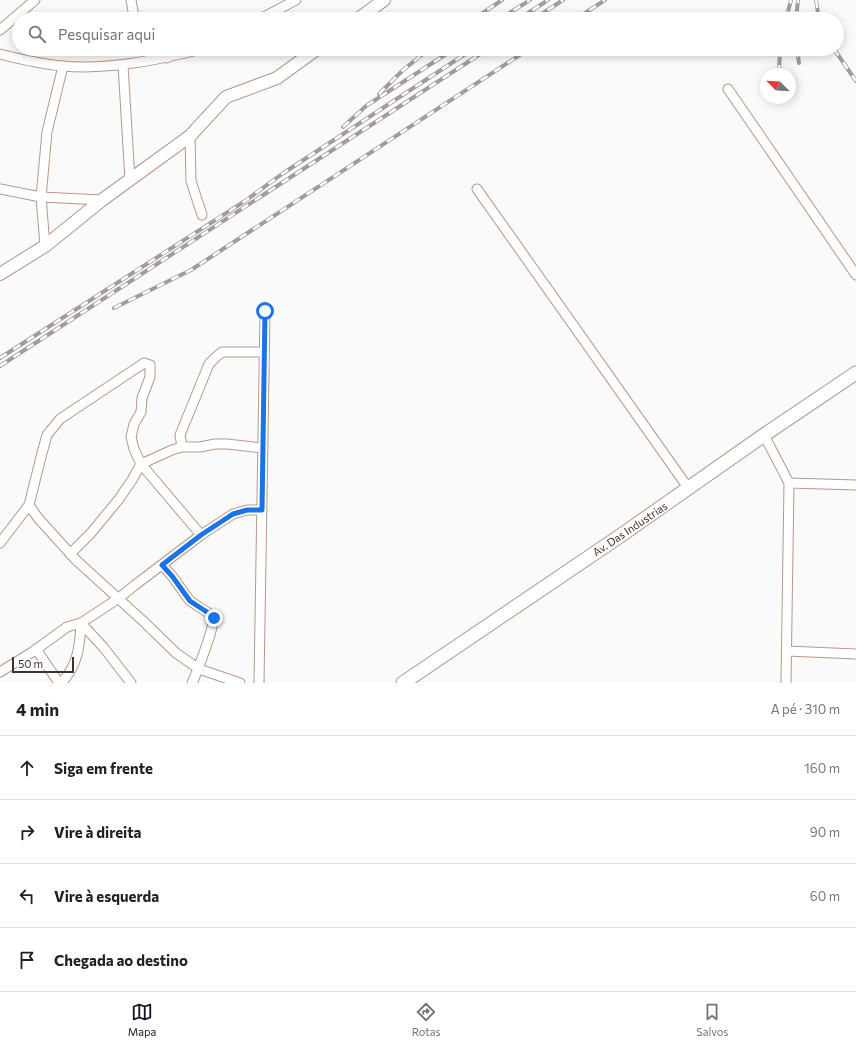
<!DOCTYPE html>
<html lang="pt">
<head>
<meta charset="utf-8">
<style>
	body { margin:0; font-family:Commissioner,sans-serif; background:#f6f6f6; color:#202124 }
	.compass { position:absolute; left:760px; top:68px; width:36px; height:36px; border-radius:50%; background:#fff; box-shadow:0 2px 10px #0003; rotate:294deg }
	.scale { position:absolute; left:12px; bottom:10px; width:62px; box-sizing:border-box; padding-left:4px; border:2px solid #3e302a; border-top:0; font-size:11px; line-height:14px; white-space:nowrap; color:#3e302a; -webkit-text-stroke:3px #fff; paint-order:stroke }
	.stop { position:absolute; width:12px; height:12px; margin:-9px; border:3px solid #1a73e8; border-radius:50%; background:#fff }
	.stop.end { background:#1a73e8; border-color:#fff; box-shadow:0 1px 4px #0008 }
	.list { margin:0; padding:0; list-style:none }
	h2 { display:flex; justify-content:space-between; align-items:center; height:52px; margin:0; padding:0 16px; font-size:17px }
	h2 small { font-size:13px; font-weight:400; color:#757577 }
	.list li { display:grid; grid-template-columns:26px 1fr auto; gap:12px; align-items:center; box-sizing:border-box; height:64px; padding:0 16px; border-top:1px solid #e0e0e0 }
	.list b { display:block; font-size:15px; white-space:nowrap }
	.list em { font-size:13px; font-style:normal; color:#757577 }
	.icon { flex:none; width:22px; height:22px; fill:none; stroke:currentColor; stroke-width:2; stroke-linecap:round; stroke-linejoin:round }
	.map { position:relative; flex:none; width:856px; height:683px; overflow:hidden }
	.search { position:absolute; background:#fff; box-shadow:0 2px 10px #0003; left:12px; right:12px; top:12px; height:44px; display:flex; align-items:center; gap:10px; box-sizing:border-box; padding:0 14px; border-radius:22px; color:#757577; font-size:15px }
	.sheet { height:308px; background:#fff }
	nav { display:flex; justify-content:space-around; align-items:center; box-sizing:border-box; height:56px; border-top:1px solid #e0e0e0; background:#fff; font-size:11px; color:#757577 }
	nav a { display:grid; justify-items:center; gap:2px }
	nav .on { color:#111827 }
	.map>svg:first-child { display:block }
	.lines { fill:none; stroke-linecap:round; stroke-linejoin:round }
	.minor-casing { stroke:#ba9788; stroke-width:11 }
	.tertiary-casing { stroke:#ba9788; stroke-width:14 }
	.secondary-casing { stroke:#ba9788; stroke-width:15 }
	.minor { stroke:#fff; stroke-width:9 }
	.tertiary { stroke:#fff; stroke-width:12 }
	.secondary { stroke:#fff; stroke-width:13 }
	.rail-casing { stroke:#a29b99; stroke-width:4 }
	.rail { stroke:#fff; stroke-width:2.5; stroke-dasharray:8; stroke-linecap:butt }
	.route { stroke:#1a73e8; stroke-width:5 }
	.labels { text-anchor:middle; stroke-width:3.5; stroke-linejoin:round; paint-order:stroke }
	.street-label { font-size:11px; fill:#3e302a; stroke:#fff }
</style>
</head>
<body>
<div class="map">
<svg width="856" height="683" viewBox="0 0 856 683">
	<rect width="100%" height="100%" fill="#fafafa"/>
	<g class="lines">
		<defs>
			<g id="minor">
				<polyline points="131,0 134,17 135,19"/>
				<polyline points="260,19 296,0"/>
				<polyline points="0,30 35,0"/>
				<polyline points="160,49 167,58"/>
				<path d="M0,54C20,59 42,64 63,66C110,70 156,60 202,49"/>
				<polyline points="123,65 130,180"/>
				<polyline points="728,89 856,275"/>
				<polyline points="190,136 191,181 202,215"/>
				<polyline points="0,189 41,197 102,200"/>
				<polyline points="477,189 689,489"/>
				<polyline points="45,246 41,197 47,132 63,66"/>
				<polyline points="764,435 789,483 786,683"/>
				<polyline points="182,447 180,435 209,364 216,357 222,352 264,352"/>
				<polyline points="789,483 856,485"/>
				<polyline points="29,505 38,518 76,560 143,621 176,653 199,669 240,683"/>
				<polyline points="0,543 29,505 42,453 47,435 60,419 144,363 150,365 150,377 142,398 141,412 134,424 131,437 134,449 141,464 201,535"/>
				<polyline points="70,554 91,533 119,499 132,480 141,464 172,450 182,447 200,447 215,444 227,444 263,448"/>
				<path d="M162,565L172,576L190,601L213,616C214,623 211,631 209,638C204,653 199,668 192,683"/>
				<polyline points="81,623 104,648 131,683"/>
				<polyline points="36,649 59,683"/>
				<polyline points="787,651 856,654"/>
				<polyline points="0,672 34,651 67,627 81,623 119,598 135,585 201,535 233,514 247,510 262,510"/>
				<path d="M61,683C78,666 80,645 81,623"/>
				<polyline points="259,683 265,311"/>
			</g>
			<g id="tertiary">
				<polyline points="358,19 384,0"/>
				<polyline points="0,274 45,246 102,200 190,136 226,97 277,78 317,49"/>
			</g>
			<polyline id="secondary" points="403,683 620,536 764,435 856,373"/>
		</defs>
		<!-- minor casing -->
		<use href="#minor" class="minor-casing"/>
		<!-- tertiary casing -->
		<use href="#tertiary" class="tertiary-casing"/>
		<!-- secondary casing -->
		<use href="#secondary" class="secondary-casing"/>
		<!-- minor -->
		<use href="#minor" class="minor"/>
		<!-- tertiary -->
		<use href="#tertiary" class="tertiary"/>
		<!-- secondary -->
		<use href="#secondary" class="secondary"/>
		<defs>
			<g id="rail">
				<polyline points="816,0 819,19"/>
				<polyline points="474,19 502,0"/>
				<polyline points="500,19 530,0"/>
				<polyline points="519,19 548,0"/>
				<polyline points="534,19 563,0"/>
				<polyline points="576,19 605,0"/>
				<polyline points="786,19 791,0"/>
				<polyline points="796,19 798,0"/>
				<polyline points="797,49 799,63"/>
				<polyline points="834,49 856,81"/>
				<polyline points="779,73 780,49"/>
				<polyline points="379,94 402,71 429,49"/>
				<polyline points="343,127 366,106 454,49"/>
				<polyline points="114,308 191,270 529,49"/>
				<polyline points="0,358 245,201 282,174 473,49"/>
				<polyline points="0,366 488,49"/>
			</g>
		</defs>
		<!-- rail casing -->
		<use href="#rail" class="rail-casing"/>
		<!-- rail -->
		<use href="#rail" class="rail"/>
	</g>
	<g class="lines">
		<!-- route -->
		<polyline class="route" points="214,618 213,616 190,601 172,576 162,565 201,535 233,514 247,510 262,510 265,311"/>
	</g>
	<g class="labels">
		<!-- street labels -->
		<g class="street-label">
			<text transform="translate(630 529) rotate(-34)" y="4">Av. Das Industrias</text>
		</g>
	</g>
</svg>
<svg class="compass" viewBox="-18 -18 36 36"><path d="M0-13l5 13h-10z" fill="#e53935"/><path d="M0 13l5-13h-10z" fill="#757577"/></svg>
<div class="scale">50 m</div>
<div class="stop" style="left:265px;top:311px"></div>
<div class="stop end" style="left:214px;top:618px"></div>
<div class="search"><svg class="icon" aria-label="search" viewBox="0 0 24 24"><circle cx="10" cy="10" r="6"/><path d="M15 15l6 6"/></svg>Pesquisar aqui</div>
</div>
<section class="sheet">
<h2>4 min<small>A pé · 310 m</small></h2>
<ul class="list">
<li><svg class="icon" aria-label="ahead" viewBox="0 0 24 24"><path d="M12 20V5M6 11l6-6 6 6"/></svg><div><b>Siga em frente</b></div><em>160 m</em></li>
<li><svg class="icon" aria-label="right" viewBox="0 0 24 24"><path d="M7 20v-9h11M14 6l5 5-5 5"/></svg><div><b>Vire à direita</b></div><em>90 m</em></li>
<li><svg class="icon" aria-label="left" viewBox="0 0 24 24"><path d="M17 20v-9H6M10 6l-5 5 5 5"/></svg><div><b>Vire à esquerda</b></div><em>60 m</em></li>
<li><svg class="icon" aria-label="arrive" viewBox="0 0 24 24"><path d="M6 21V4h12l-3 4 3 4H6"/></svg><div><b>Chegada ao destino</b></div></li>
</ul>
</section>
<nav>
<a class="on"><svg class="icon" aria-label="map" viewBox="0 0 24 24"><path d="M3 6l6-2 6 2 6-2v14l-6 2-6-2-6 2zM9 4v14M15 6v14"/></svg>Mapa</a>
<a><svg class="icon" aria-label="directions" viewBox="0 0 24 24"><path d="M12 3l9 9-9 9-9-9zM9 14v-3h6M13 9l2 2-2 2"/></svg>Rotas</a>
<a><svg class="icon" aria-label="saved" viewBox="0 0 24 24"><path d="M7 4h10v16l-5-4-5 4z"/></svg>Salvos</a>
</nav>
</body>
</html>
